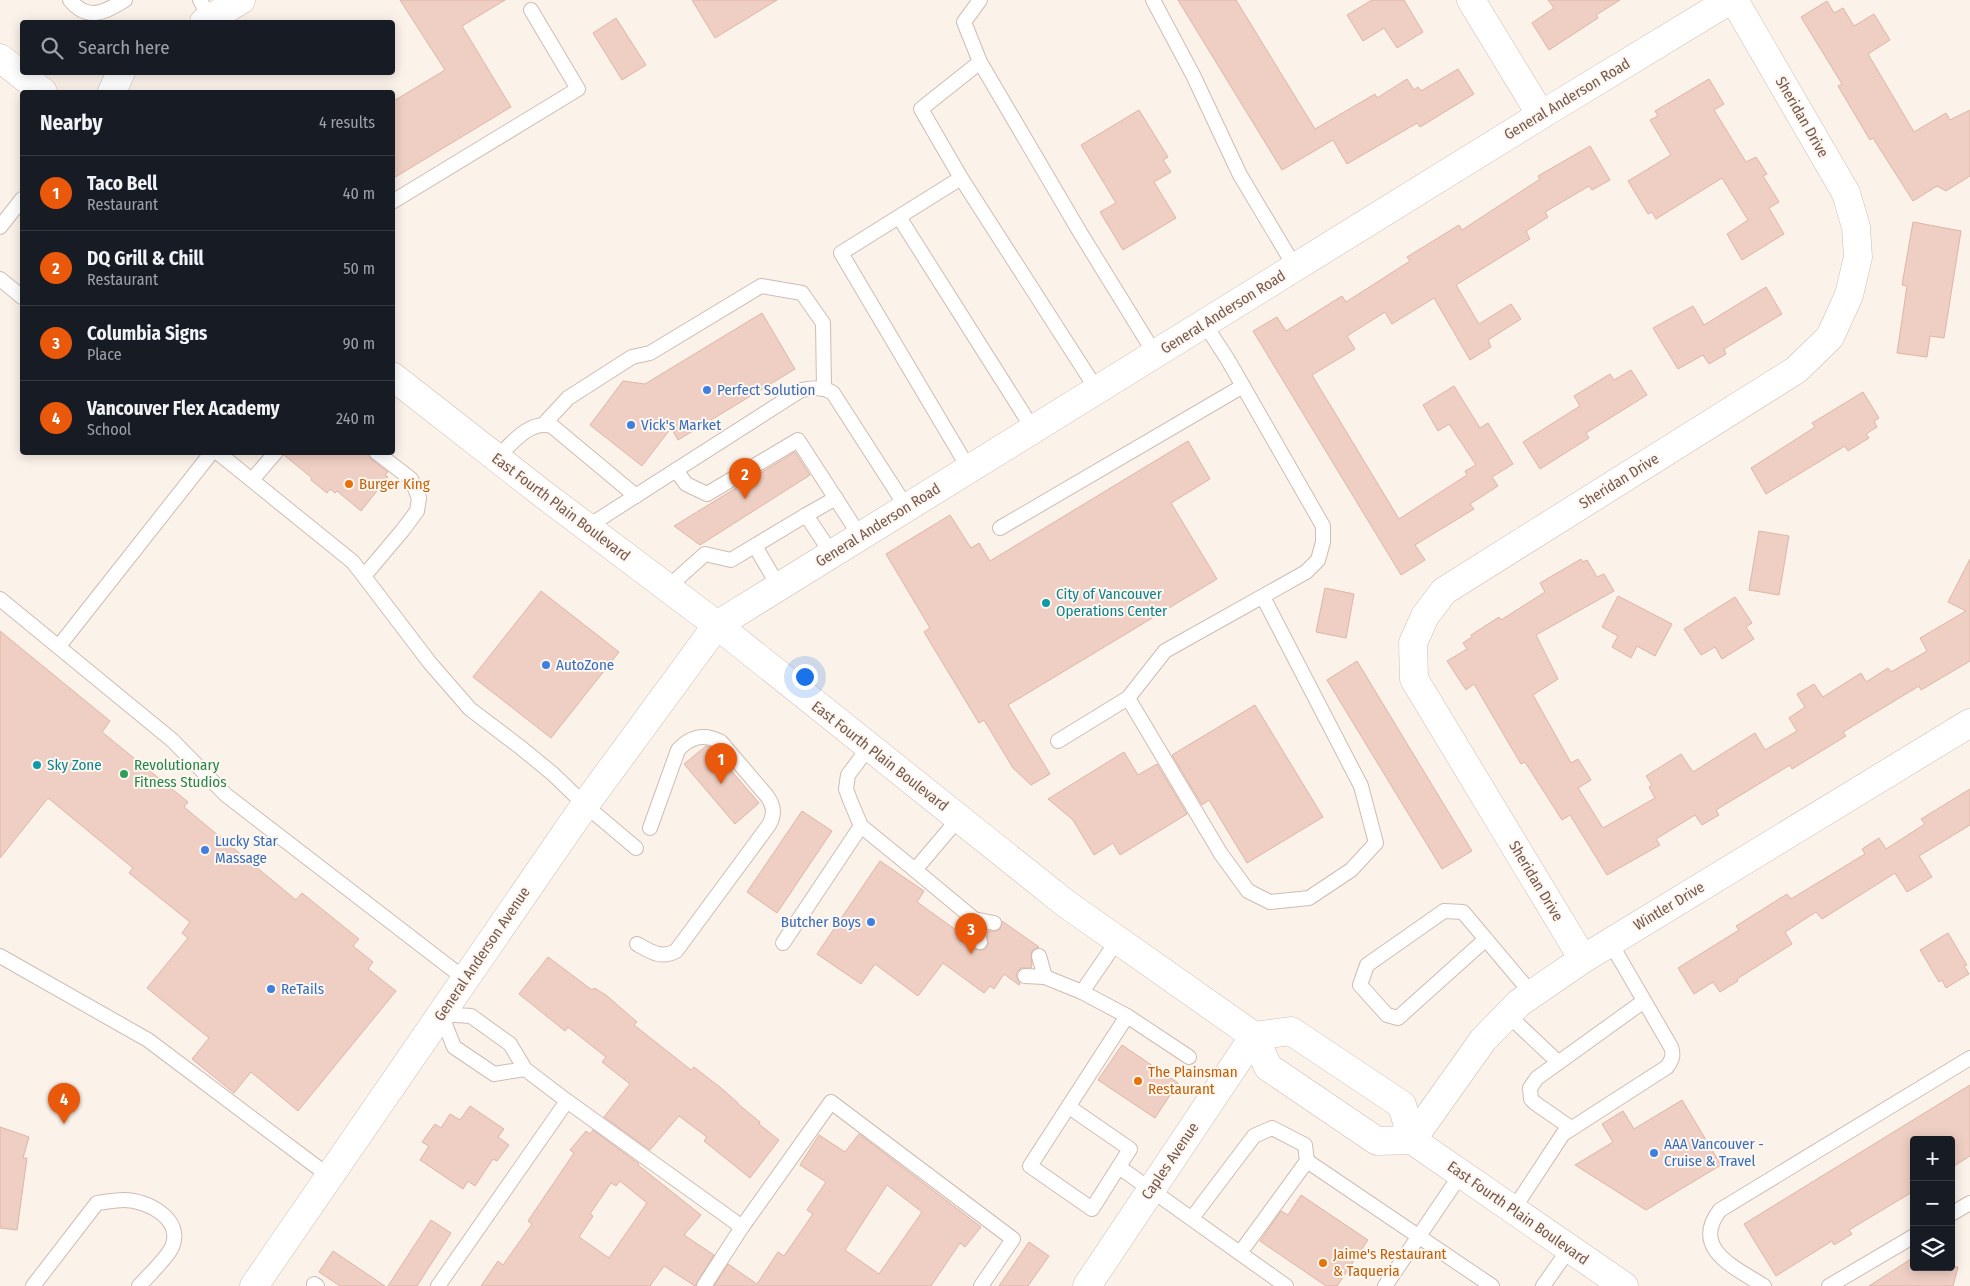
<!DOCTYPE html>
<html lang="en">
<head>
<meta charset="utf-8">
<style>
	body { margin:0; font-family:"Fira Sans Condensed",sans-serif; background:#20242c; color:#f1f3f6 }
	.controls { position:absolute; right:15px; bottom:15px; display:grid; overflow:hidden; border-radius:5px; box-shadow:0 2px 12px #0003 }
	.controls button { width:45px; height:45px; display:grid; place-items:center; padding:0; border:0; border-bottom:1px solid #363941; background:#171b24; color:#f1f3f6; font:25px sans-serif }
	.you { position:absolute; left:804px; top:676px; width:18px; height:18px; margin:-12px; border:4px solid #fff; border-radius:50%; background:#1a73e8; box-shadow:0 0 0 8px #1a73e833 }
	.badge { display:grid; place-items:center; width:32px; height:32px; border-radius:50%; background:#ea580c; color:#fff; font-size:16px; font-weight:700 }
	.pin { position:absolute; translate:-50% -41px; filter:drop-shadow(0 1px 2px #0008) }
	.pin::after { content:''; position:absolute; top:26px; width:18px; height:15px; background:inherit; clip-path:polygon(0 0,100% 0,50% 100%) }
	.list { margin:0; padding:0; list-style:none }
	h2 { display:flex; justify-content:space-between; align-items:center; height:65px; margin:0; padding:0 20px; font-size:21px }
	h2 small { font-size:16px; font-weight:400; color:#9ea1a6 }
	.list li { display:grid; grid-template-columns:32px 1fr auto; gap:15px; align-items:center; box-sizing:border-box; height:75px; padding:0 20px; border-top:1px solid #363941 }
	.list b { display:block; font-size:19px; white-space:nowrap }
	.list p { margin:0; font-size:16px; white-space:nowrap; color:#9ea1a6 }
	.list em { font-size:16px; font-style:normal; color:#9ea1a6 }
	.icon { flex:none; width:28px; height:28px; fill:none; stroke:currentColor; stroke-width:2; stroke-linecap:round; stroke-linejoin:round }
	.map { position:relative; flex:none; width:1970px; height:1286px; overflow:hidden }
	.search { position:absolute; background:#171b24; box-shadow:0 2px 12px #0003; left:20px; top:20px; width:375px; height:55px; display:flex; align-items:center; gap:12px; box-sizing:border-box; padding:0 18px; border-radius:5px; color:#9ea1a6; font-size:19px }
	.panel { position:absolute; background:#171b24; box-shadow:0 2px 12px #0003; left:20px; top:90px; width:375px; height:365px; border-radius:5px }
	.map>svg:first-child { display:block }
	.building { fill:#efcfc3; stroke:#e1b4a5; fill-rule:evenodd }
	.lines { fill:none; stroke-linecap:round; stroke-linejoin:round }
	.service-casing { stroke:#cfbcb3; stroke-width:16 }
	.minor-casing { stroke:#cfbcb3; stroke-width:29 }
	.tertiary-casing { stroke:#cfbcb3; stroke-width:29 }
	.secondary-casing { stroke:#d2bbb1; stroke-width:29 }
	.service { stroke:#fff; stroke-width:14 }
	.minor { stroke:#fff; stroke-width:28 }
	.tertiary { stroke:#fff; stroke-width:28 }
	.secondary { stroke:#fff; stroke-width:28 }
	.shop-dot { fill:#3f7fe0; stroke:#fef7f0; stroke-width:2 }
	.food-dot { fill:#e8710a; stroke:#fef7f0; stroke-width:2 }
	.culture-dot { fill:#0f9aa8; stroke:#fef7f0; stroke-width:2 }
	.leisure-dot { fill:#2e9e5b; stroke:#fef7f0; stroke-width:2 }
	.labels { text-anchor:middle; stroke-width:4; stroke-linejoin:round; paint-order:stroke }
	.street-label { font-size:15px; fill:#75584f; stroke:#fef7f0 }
	.shop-label { font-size:15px; fill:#366cbe; stroke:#fef7f0; text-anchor:start }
	.food-label { font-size:15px; fill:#c56008; stroke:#fef7f0; text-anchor:start }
	.culture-label { font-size:15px; fill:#0d838f; stroke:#fef7f0; text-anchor:start }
	.leisure-label { font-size:15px; fill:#27864d; stroke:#fef7f0; text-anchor:start }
</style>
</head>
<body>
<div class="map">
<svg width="1970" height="1286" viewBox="0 0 1970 1286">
	<rect width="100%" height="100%" fill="#fbf2ea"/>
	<!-- building -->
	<g class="building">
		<polygon points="400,0 505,0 462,26 511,107 392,179 392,102 445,70"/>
		<polygon points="692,0 777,0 715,38"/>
		<polygon points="1178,0 1236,0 1315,129 1375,94 1377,98 1407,79 1414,90 1418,87 1421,91 1458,69 1474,94 1420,127 1417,123 1347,164 1333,140 1282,170"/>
		<polygon points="1372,0 1404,0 1423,32 1397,48 1384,28 1363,41 1347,15"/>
		<polygon points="1548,0 1620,0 1596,15 1598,18 1549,50 1532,23 1554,8"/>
		<polygon points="1827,1 1834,13 1843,8 1854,26 1874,14 1890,40 1868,54 1914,132 1946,113 1950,120 1970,110 1970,176 1946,191 1937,186 1913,201 1873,138 1870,140 1838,86 1842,84 1801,17"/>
		<polygon points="616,18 646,65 622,80 593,33"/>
		<polygon points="1709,79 1724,104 1714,110 1746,162 1756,157 1767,174 1763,176 1779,202 1769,208 1784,234 1742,260 1727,234 1748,220 1722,178 1656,219 1652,212 1648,214 1628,181 1671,155 1650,120 1658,116 1655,111"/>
		<polygon points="1139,110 1168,157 1163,160 1171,172 1154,182 1176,218 1123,250 1100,212 1116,203 1081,145"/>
		<polygon points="1590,146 1610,180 1592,190 1589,186 1545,212 1548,217 1526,231 1530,239 1456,285 1479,324 1511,304 1521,319 1488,340 1491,347 1470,360 1434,298 1392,324 1385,312 1347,336 1355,349 1312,375 1399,519 1467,475 1465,471 1476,465 1449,424 1438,431 1423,405 1454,386 1480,428 1488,423 1513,464 1492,477 1498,486 1470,504 1474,509 1415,545 1425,560 1401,575 1253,331 1277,317 1286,331 1342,296 1346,302 1410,261 1407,257 1459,225 1462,230 1540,179 1538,176"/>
		<polygon points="1913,222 1961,231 1944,338 1930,336 1927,357 1897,353 1907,286 1902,285"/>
		<polygon points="1766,287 1782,314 1724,349 1726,354 1709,364 1703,355 1678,369 1653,328 1693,306 1704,325"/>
		<polygon points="762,313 795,369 678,440 671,428 642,466 590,425 623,381 645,384"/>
		<polygon points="1631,370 1647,395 1586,433 1589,438 1540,469 1523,442 1580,406 1574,396 1610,374 1614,380"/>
		<polygon points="1863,392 1879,418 1874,421 1877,427 1866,434 1869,438 1848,451 1845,446 1766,494 1751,468 1815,427 1812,423"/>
		<polygon points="1188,441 1210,479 1171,503 1217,579 1008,705 1050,774 1031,785 1013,768 984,720 979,723 924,632 930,628 886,554 950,515 971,548 979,543 990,561"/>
		<polygon points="285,452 367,452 371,459 388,472 385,475 388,477 361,511 337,491 335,493 330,489 327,493 311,480 312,478 284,455"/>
		<polygon points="795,452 810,475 700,545 674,526"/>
		<polygon points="1759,531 1789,536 1779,595 1749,590"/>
		<polygon points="1581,559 1583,562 1587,560 1597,577 1604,574 1614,591 1536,635 1558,679 1533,695 1571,763 1578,759 1591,780 1578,788 1603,828 1655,798 1649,787 1652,785 1646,776 1681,754 1693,772 1755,733 1765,750 1797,731 1789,718 1805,707 1797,694 1814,684 1823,697 1861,673 1866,682 1888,668 1891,672 1927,651 1920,638 1966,611 1948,602 1970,559 1970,661 1921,690 1919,686 1843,732 1846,736 1792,769 1790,765 1716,810 1719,815 1702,825 1695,815 1656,839 1660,845 1607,875 1570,815 1562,820 1525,762 1521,764 1474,684 1466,690 1447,661 1467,649 1463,643 1472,637 1471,635 1499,617 1501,620 1545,592 1540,583"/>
		<polygon points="1325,588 1354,594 1346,638 1316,632"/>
		<polygon points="541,591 619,652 551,738 473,677"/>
		<polygon points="1618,596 1672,624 1655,656 1637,646 1631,658 1612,647 1618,636 1602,627"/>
		<polygon points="1735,597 1752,623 1746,627 1754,639 1722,659 1715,647 1701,655 1684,629"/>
		<polygon points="0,631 110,721 102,732 188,802 184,807 296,900 302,893 359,939 353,946 373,962 368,969 396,991 298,1111 251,1072 234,1093 192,1059 209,1038 147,988 188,938 182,933 190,922 129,873 133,868 48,798 0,858"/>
		<polygon points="1357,661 1472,851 1442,869 1327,680"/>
		<polygon points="1255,705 1323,817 1247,863 1209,800 1202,805 1172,755"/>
		<polygon points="706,746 711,747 759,803 735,824 684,764"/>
		<polygon points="1124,752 1138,775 1157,764 1187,814 1120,855 1113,843 1094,855 1073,820 1048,799"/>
		<polygon points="1970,789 1970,825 1919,856 1932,877 1907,892 1895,873 1822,919 1816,912 1785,932 1792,944 1737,979 1738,981 1720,992 1713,982 1694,994 1678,968 1739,930 1736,926 1787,894 1791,899 1865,854 1862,849 1879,838 1886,849 1925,824 1921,819"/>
		<polygon points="802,811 832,831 777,913 747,892"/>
		<polygon points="880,861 924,891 917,902 970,940 973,948 977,950 983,950 986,948 988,944 987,933 988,931 996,931 1000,929 1002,921 1039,947 1033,950 1031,953 1032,965 1031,968 1021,968 1017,972 1016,976 1020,983 1019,985 1004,974 994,989 990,986 984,993 943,963 918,996 875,964 861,984 817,954"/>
		<polygon points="1948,933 1967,965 1964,966 1969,974 1946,988 1942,980 1939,982 1920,950"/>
		<polygon points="548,957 592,990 594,988 606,995 637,1022 634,1025 691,1070 694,1067 721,1088 738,1103 738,1104 760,1122 759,1124 779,1140 750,1178 704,1141 707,1137 679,1116 650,1150 604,1117 630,1084 602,1062 606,1057 568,1027 565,1031 519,994"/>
		<polygon points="1122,1045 1178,1083 1155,1118 1098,1080"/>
		<polygon points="1970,1085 1970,1156 1951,1168 1951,1140 1914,1140 1914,1191 1849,1230 1852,1234 1834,1245 1832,1241 1776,1276 1744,1224"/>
		<polygon points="1682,1100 1721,1165 1646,1210 1575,1165 1613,1142 1602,1124 1623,1111 1634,1129"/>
		<polygon points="470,1106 504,1129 498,1137 509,1145 497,1161 493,1159 475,1186 468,1181 463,1189 420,1160 429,1146 422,1142 435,1124 441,1128 450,1114 460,1120"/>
		<polygon points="0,1127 29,1137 23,1158 27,1158 17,1230 0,1228"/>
		<path d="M593,1130L639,1164L638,1165L701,1215L684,1235L714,1255L695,1286L664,1266L650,1286H481L498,1261L503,1265L532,1224L528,1221L574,1153L570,1150L586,1131L590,1134ZM620,1181L647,1203L609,1258L579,1237L593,1216L590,1214L611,1183L616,1186Z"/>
		<path d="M859,1134L981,1227L965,1247L960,1243L931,1286H714L728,1264L757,1284L778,1252L784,1256L813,1214L807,1210L826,1182L800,1165L819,1135L845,1152ZM887,1185L922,1212L879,1274L845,1250Z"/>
		<polygon points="1301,1195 1368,1240 1337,1286 1326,1286 1260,1241 1281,1211 1288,1215"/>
		<polygon points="431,1220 451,1233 417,1286 388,1286"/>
		<polygon points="1029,1242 1049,1256 1028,1286 999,1286"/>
		<polygon points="333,1251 385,1286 340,1286 319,1272"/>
		<polygon points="1914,1257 1914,1267 1958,1267 1953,1286 1869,1286"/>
	</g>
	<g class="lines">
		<defs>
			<g id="service">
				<path d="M70,0C88,22 105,12 125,0"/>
				<polyline points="200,0 210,19"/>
				<polyline points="980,0 964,22 980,62 1081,234 1155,354"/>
				<polyline points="1153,0 1193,75 1240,175 1295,267"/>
				<polyline points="961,178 921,109 980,62"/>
				<polyline points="392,202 578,89 531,10"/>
				<polyline points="899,217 1033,429"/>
				<polyline points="0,227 22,199"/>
				<polyline points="0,279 22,297"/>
				<polyline points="544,424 568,398 632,357 650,353 761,286 802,293 823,323 824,388"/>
				<polyline points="217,452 353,562 430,663 470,709 520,747 553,774 585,805 636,848"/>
				<path d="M497,458C512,443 529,420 552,426L636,496"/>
				<polyline points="969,469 841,253 961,178 1097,390"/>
				<polyline points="676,470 686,484 707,494 798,440 860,536"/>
				<polyline points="252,480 276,452"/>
				<polyline points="806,515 836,498"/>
				<path d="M587,527L801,390C814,388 822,386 833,393L907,508"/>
				<polyline points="1000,528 1243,386"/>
				<polyline points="755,546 779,587"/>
				<polyline points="364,576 402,531 417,511 419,498 411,479 376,452"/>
				<polyline points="667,588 705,554 731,560 806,515 832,554"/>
				<polyline points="0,599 172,740 226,795 465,979"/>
				<polyline points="59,646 212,452"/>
				<polyline points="1128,698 1221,854 1248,891 1270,902 1309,898 1351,870 1376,843 1361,786 1263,597"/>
				<polyline points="1058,741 1128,698 1165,651 1306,572 1318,560 1323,542 1323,526 1228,360 1204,323"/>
				<polyline points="869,747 848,775 846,789 850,800 861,826 915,870 959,818"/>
				<polyline points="915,870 974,919 994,923"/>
				<polyline points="974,919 980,942"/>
				<polyline points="1486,939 1398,1018 1387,1015 1360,985 1367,965 1444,911 1463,912 1532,994"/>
				<polyline points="783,943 861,826"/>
				<path d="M637,944C651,952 661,959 676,951L769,825C775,814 774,806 767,796L721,742C704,733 691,736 678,750L650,828"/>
				<polyline points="0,956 148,1040 329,1176"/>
				<polyline points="1039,956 1045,977 1082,992 1117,941"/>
				<polyline points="1025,976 1045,977"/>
				<polyline points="1082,992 1127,1016 1189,1057"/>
				<polyline points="1508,1015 1558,1062"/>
				<polyline points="525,1069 494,1074 454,1047 441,1014 471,1016 510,1044 525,1069 567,1101"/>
				<polyline points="1069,1107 1130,1149 1092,1209 1030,1166 1127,1016"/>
				<polyline points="1571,1128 1535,1103 1531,1099 1530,1088 1537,1078 1644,1001"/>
				<polyline points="1307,1161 1492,1286"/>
				<polyline points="1119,1167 1286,1286"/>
				<path d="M1513,1210L1563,1134L1667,1067C1672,1060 1674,1055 1671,1047L1610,942"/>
				<polyline points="1951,1214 1970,1203"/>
				<polyline points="1192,1218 1254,1136 1272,1128 1305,1145 1307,1161 1240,1253"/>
				<polyline points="314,1284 317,1286"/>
				<path d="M33,1286L97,1203C106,1202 115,1200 124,1200C147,1200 184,1219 172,1247C168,1257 147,1277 139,1286"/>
				<polyline points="438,1286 567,1101 742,1227"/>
				<polyline points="704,1286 742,1227 831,1102 1013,1239 981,1286"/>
				<polyline points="1385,1286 1461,1174"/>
				<polyline points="1543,1286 1569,1249"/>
				<path d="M1764,1286C1736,1268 1690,1249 1720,1210L1970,1058"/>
				<polyline points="1829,1286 1914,1236"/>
			</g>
			<g id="minor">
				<polyline points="1471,0 1541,115"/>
				<polyline points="204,22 241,0"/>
				<polyline points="112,92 121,72"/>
				<polyline points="717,625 1541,115 1730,0"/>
				<polyline points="1583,959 1414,679 1413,643 1425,616 1444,591 1796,370 1830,337 1849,295 1858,257 1856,227 1846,193 1734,0"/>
				<polyline points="1412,1140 1483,1040 1519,1003 1583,959 1970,723"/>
			</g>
			<g id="tertiary">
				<polyline points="254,1286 585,805 717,625"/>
				<polyline points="1087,1286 1254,1036"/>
			</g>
			<g id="secondary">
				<polyline points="0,58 43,92"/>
				<polyline points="392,376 543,494 717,625 1065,903 1254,1036 1268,1067 1377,1141 1412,1140 1624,1286"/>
				<polyline points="1254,1036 1291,1031 1402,1105 1412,1140"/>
			</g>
		</defs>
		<!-- service casing -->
		<use href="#service" class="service-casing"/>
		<!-- minor casing -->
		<use href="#minor" class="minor-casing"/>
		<!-- tertiary casing -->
		<use href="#tertiary" class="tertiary-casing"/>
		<!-- secondary casing -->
		<use href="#secondary" class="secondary-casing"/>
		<!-- service -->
		<use href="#service" class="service"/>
		<!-- minor -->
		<use href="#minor" class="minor"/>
		<!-- tertiary -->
		<use href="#tertiary" class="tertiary"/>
		<!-- secondary -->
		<use href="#secondary" class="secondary"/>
	</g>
	<!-- markers -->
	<g class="shop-dot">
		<circle cx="707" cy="390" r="5"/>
		<circle cx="631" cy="425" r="5"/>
		<circle cx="546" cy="665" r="5"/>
		<circle cx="205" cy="850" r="5"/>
		<circle cx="871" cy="922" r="5"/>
		<circle cx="271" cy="989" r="5"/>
		<circle cx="1654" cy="1153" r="5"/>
	</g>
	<g class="food-dot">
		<circle cx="349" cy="484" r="5"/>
		<circle cx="1138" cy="1081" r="5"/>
		<circle cx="1323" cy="1263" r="5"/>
	</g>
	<g class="culture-dot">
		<circle cx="1046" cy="603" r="5"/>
		<circle cx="37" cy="765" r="5"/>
	</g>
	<circle class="leisure-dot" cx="124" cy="774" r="5"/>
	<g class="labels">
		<!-- street labels -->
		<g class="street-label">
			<text transform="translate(1567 99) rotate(-31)" y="5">General Anderson Road</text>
			<text transform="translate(1802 117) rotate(60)" y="5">Sheridan Drive</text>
			<text transform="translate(1223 312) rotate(-32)" y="5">General Anderson Road</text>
			<text transform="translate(1619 481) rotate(-32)" y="5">Sheridan Drive</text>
			<text transform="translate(561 507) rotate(37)" y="5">East Fourth Plain Boulevard</text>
			<text transform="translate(878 525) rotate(-32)" y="5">General Anderson Road</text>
			<text transform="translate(880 756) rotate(38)" y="5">East Fourth Plain Boulevard</text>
			<text transform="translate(1536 881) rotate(59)" y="5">Sheridan Drive</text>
			<text transform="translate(1669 906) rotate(-31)" y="5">Wintler Drive</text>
			<text transform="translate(482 954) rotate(-56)" y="5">General Anderson Avenue</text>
			<text transform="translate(1170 1161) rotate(-56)" y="5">Caples Avenue</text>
			<text transform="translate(1518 1213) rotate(35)" y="5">East Fourth Plain Boulevard</text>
		</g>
		<!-- shop labels -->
		<g class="shop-label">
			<text x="717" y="395">Perfect Solution</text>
			<text x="641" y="430">Vick's Market</text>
			<text x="556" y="670">AutoZone</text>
			<text x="215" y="846">Lucky Star<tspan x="215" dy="17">Massage</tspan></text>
			<text x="861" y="927" text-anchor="end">Butcher Boys</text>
			<text x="281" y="994">ReTails</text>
			<text x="1664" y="1149">AAA Vancouver -<tspan x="1664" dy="17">Cruise &amp; Travel</tspan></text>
		</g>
		<!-- food labels -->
		<g class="food-label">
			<text x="359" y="489">Burger King</text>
			<text x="1148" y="1077">The Plainsman<tspan x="1148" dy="17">Restaurant</tspan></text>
			<text x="1333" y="1259">Jaime's Restaurant<tspan x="1333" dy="17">&amp; Taqueria</tspan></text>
		</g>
		<!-- culture labels -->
		<g class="culture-label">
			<text x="1056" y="599">City of Vancouver<tspan x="1056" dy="17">Operations Center</tspan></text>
			<text x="47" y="770">Sky Zone</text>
		</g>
		<!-- leisure labels -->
		<g class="leisure-label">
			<text x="134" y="770">Revolutionary<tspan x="134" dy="17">Fitness Studios</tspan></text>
		</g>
	</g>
</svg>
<div class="controls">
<button>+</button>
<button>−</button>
<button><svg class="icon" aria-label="layers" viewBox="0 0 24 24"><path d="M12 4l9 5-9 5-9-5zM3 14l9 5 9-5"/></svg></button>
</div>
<div class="you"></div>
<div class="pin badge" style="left:721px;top:784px">1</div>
<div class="pin badge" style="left:745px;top:499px">2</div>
<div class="pin badge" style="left:971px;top:954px">3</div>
<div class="pin badge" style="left:64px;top:1124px">4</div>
<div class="search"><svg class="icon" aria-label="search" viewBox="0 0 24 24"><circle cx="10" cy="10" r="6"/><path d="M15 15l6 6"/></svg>Search here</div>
<section class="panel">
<h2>Nearby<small>4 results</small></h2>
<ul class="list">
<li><span class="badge">1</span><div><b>Taco Bell</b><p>Restaurant</p></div><em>40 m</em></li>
<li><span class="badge">2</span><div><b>DQ Grill &amp; Chill</b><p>Restaurant</p></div><em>50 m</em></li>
<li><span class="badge">3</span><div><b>Columbia Signs</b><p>Place</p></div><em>90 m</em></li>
<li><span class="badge">4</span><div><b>Vancouver Flex Academy</b><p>School</p></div><em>240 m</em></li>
</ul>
</section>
</div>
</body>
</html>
